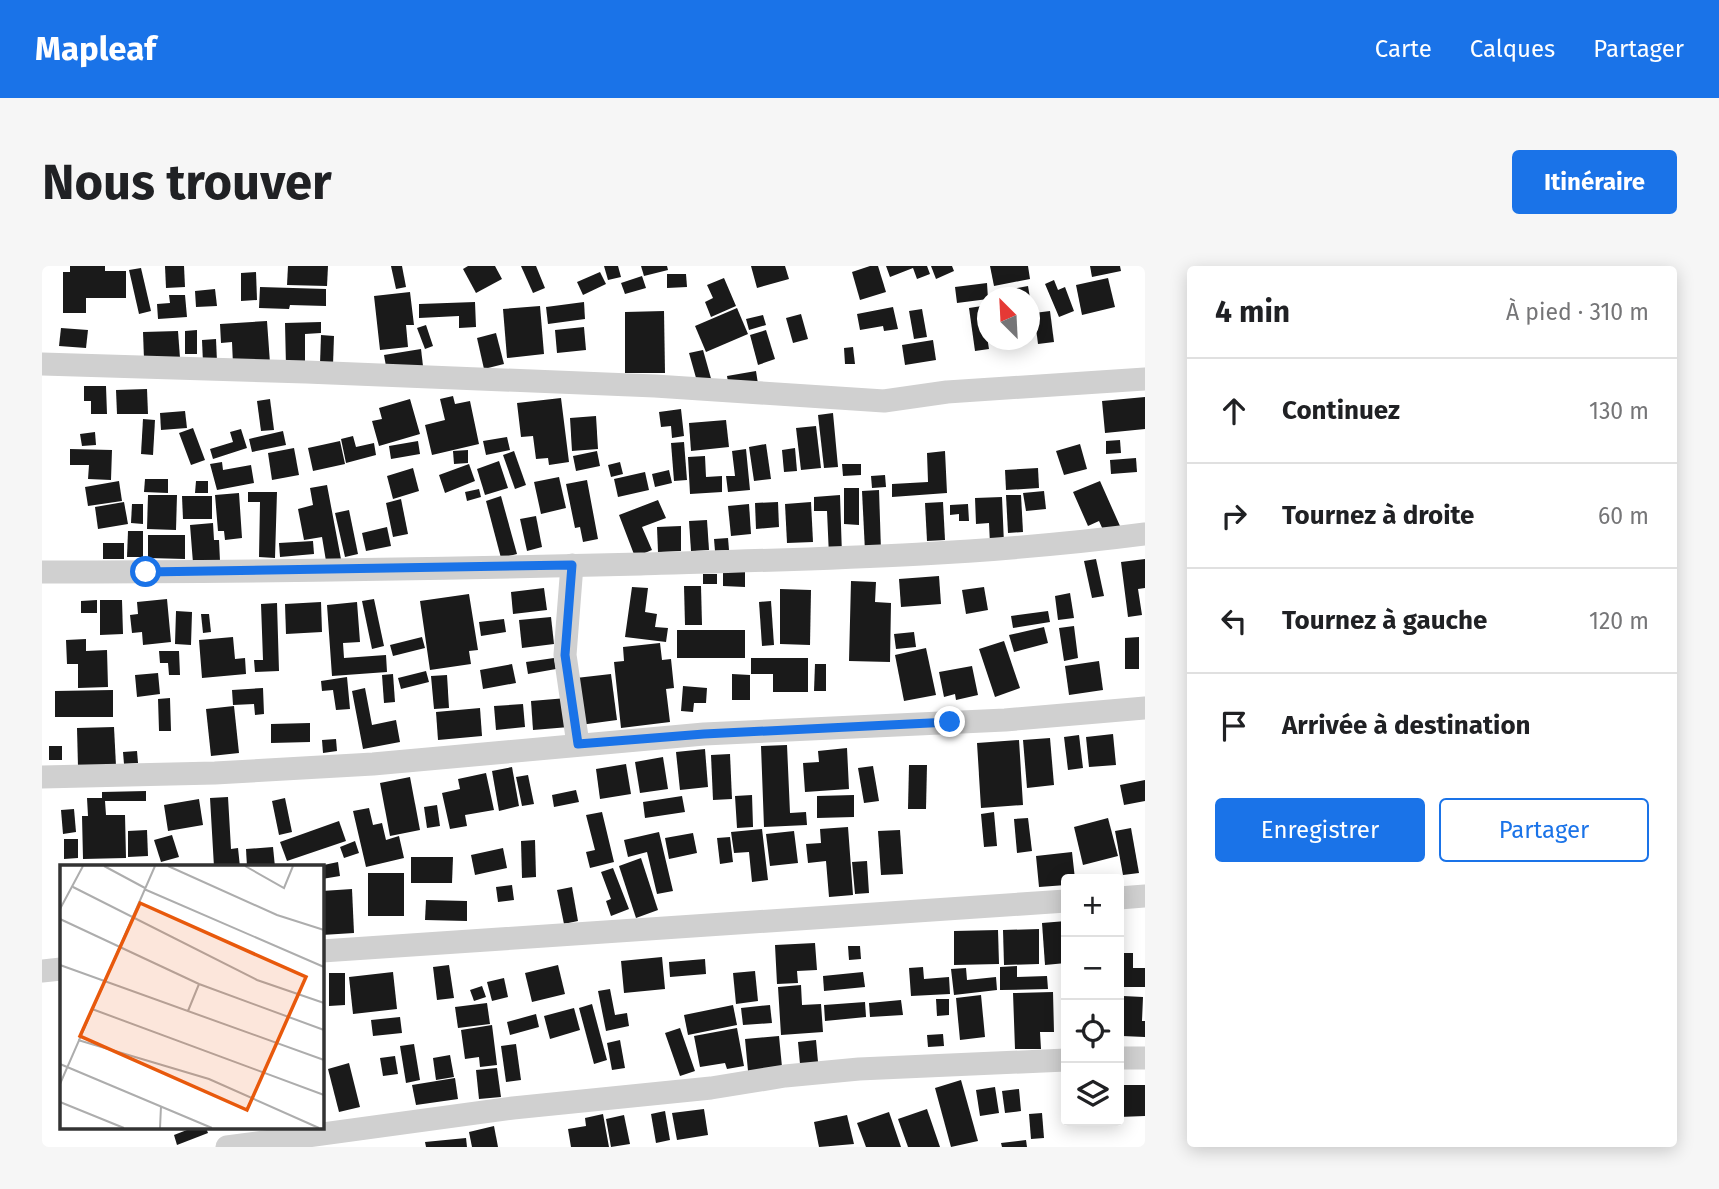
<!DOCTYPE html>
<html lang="fr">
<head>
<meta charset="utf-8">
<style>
	body { margin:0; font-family:"Fira Sans",sans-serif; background:#f6f6f6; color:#202124 }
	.controls { position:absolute; right:21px; bottom:21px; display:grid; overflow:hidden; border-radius:7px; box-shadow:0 4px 18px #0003 }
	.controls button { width:63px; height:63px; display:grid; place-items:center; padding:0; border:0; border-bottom:2px solid #e0e0e0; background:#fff; color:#202124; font:35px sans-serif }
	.compass { position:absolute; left:935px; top:21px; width:63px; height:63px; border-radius:50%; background:#fff; box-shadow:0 4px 18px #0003; rotate:336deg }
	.stop { position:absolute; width:21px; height:21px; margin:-16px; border:5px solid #1a73e8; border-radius:50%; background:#fff }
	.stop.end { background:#1a73e8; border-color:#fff; box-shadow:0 2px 7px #0008 }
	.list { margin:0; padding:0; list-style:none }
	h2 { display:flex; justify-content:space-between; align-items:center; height:91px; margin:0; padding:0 28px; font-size:30px }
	h2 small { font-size:23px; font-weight:400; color:#757577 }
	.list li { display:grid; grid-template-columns:46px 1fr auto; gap:21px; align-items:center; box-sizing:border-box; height:105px; padding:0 28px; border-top:2px solid #e0e0e0 }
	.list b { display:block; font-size:26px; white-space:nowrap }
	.list em { font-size:23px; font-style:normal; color:#757577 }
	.actions { display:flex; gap:14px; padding:21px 28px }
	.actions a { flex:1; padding:16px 0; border:2px solid #1a73e8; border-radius:7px; text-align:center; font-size:24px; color:#1a73e8 }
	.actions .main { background:#1a73e8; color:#fff }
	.icon { flex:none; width:38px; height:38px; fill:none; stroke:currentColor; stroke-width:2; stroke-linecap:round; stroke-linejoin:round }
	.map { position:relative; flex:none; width:1103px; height:881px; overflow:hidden; border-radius:7px }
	header { display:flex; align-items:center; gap:42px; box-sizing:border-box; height:98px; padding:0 35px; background:#1a73e8; color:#fff }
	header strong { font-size:33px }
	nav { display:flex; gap:38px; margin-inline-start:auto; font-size:24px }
	.intro { display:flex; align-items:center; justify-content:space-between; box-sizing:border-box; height:168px; padding:0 42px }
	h1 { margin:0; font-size:49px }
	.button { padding:18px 32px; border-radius:7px; background:#1a73e8; color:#fff; font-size:24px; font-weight:700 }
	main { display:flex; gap:42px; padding:0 42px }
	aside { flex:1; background:#fff; border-radius:7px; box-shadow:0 4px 18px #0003 }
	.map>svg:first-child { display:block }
	.building { fill:#1a1a1a }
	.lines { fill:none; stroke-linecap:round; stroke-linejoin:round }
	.minor { stroke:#d0d0d0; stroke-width:23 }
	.route { stroke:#1a73e8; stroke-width:9 }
	.inset-road { fill:none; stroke:#adadad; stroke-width:2 }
	.view { fill:#e8590c; fill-opacity:0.15; stroke:#e8590c; stroke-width:3.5 }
	.inset-edge { fill:none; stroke:#333; stroke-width:3.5 }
</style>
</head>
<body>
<header>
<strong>Mapleaf</strong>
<nav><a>Carte</a><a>Calques</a><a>Partager</a></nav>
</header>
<div class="intro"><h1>Nous trouver</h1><a class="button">Itinéraire</a></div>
<main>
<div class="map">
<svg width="1103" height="881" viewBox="0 0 1103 881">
	<rect width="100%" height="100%" fill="#fff"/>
	<!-- building -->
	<g class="building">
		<polygon points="28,0 63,0 63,5 84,5 84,32 44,32 44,47 21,47 21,6 28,6"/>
		<polygon points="123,0 142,0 143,21 124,22"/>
		<polygon points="246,0 286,0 285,20 245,19"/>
		<polygon points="349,0 360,0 364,21 354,23"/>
		<polygon points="426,0 453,0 460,13 434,27 421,3"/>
		<polygon points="479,0 494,0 503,22 491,27"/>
		<polygon points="562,0 576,0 579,11 566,14"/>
		<polygon points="599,0 625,0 626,4 602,10"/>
		<polygon points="709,0 743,0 747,13 715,22"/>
		<polygon points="828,0 836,0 844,26 818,34 810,6"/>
		<polygon points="844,0 885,0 888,8 875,13 871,2 848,11"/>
		<polygon points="889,0 910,0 912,5 894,13"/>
		<polygon points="948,0 986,0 988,13 952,20"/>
		<polygon points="1048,0 1078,0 1079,5 1050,11"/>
		<polygon points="99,2 109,45 97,48 87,4"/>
		<polygon points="214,6 215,34 199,35 199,7"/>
		<polygon points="558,6 564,18 541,29 535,16"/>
		<polygon points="625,8 644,8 645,21 625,22"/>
		<polygon points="600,10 604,22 583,28 579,17"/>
		<polygon points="682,12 694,40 669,51 663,36 671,32 665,19"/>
		<polygon points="1066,12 1073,41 1040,49 1034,19"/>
		<polygon points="1012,14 1016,24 1023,21 1032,45 1017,51 1003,18"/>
		<polygon points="945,17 946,33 915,37 913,21"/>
		<polygon points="986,20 988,32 955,32 954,26"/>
		<polygon points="218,21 284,23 284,40 248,39 247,43 217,42"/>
		<polygon points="173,23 175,40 154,41 153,25"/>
		<polygon points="368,26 372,59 364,59 366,81 338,84 332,30"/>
		<polygon points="127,29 143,29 145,51 116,53 115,38 128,37"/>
		<polygon points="433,36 434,61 417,62 417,50 377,52 377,38"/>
		<polygon points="542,36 543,53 506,58 504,41"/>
		<polygon points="498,40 502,88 465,92 461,43"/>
		<polygon points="940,40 947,83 933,85 927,42"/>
		<polygon points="851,41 856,63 842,65 841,60 818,64 815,48"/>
		<polygon points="695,42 706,68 664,86 653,60"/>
		<polygon points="880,43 885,71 872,73 867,45"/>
		<polygon points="622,45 623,107 583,107 583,46"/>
		<polygon points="1008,45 1012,76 996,78 992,47"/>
		<polygon points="759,48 766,73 751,77 744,52"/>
		<polygon points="721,49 724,59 707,64 704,53"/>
		<polygon points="225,55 228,97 191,99 190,76 179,77 178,58"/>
		<polygon points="279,56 279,67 263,68 263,101 244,101 243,57"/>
		<polygon points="384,59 391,80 383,83 375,62"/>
		<polygon points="542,61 544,84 515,87 513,64"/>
		<polygon points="19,62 46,64 44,82 17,80"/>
		<polygon points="155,64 155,88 143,88 143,65"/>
		<polygon points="724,64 733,93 716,99 708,69"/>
		<polygon points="136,65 138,92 102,93 101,66"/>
		<polygon points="454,67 462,98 442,103 435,72"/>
		<polygon points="279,69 292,70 291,99 278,98"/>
		<polygon points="174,73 175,96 161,97 160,74"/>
		<polygon points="891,74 894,94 863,99 860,79"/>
		<polygon points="811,81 813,98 803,98 802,82"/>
		<polygon points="379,83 381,100 345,106 342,89"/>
		<polygon points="661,84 670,116 656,119 647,87"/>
		<polygon points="714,105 716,118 687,122 685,110"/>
		<polygon points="42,120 64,120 65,148 49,148 49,135 42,135"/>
		<polygon points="105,123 106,148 75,148 74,124"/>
		<polygon points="411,130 413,138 428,135 437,178 390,189 383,159 403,154 398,133"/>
		<polygon points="1103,131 1103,163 1063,167 1060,135"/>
		<polygon points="519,132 527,196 507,199 506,192 494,193 491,170 479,171 475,137"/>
		<polygon points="228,133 232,164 219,165 215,135"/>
		<polygon points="368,133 378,168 337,180 330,155 340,153 337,142"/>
		<polygon points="639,143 642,170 630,172 629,160 619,161 617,146"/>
		<polygon points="143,145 145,162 119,164 118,147"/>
		<polygon points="791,147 796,201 782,202 776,149"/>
		<polygon points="554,150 556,183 530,185 528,152"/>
		<polygon points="101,153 113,154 111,189 99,188"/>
		<polygon points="684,154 687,181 649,185 647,157"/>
		<polygon points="774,160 779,202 759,204 754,162"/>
		<polygon points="151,162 163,194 149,199 137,167"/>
		<polygon points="199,163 205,182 171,193 168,183 191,176 188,166"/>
		<polygon points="241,165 244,179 210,186 207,173"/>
		<polygon points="53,166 54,179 40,180 38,168"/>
		<polygon points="311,170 314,181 332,177 334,189 304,197 299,173"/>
		<polygon points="465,171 468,184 444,189 441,175"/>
		<polygon points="1078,174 1079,187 1064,188 1064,175"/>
		<polygon points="298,175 303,198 271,205 266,182"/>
		<polygon points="376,175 378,188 349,193 347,180"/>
		<polygon points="642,176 645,214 632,215 629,177"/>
		<polygon points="724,178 729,213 712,215 707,181"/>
		<polygon points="1038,178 1045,203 1022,209 1014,185"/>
		<polygon points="252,182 257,209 230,214 226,187"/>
		<polygon points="753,182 755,205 742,206 740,184"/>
		<polygon points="28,183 70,184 69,214 46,213 47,199 28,199"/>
		<polygon points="704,183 708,224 686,226 684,210 693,210 690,185"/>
		<polygon points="426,184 426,197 412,198 411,185"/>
		<polygon points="472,185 484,219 473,223 461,189"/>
		<polygon points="555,185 558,200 534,205 531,190"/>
		<polygon points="903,185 905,227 850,231 850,218 886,216 885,187"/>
		<polygon points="663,190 664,211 680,210 680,226 648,228 646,191"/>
		<polygon points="1094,192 1095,206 1069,208 1068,194"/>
		<polygon points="457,195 466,222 443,229 435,203"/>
		<polygon points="180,196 181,204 209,199 212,217 175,224 168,198"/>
		<polygon points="578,196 581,208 569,211 566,199"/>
		<polygon points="427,198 433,215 403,227 397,209"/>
		<polygon points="800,198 819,198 819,209 801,210"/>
		<polygon points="371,202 377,225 351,233 345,210"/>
		<polygon points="996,202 997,222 964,224 963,204"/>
		<polygon points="627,204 630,217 613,221 610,208"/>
		<polygon points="603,206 607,224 576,231 572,213"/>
		<polygon points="843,209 844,221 830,222 829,210"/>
		<polygon points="517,211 524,242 499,248 492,216"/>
		<polygon points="103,213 126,213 126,227 102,226"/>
		<polygon points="545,214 556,273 541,276 538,261 533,262 524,218"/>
		<polygon points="77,215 80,235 46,240 43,221"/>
		<polygon points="154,215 166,215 166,227 153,227"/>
		<polygon points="1058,215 1078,260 1062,266 1057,255 1046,260 1031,226"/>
		<polygon points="285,219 299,293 284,295 280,271 262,274 256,243 271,239 268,222"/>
		<polygon points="802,222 817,222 817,259 802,258"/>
		<polygon points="437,223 439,231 425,235 423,226"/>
		<polygon points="837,224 839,284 823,285 820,225"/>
		<polygon points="1002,225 1004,243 984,245 981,227"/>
		<polygon points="206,226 235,226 233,292 217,291 218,236 206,236"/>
		<polygon points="197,227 200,272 183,274 182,265 176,265 173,229"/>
		<polygon points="106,229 135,229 134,264 105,263"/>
		<polygon points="798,229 800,289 787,290 785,245 772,245 772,231"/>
		<polygon points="964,229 979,229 981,266 966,267"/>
		<polygon points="140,230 170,230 170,253 141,253"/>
		<polygon points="459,230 475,288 459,292 444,235"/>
		<polygon points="960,231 962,278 948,278 947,257 934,258 933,232"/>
		<polygon points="359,233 366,268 351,271 344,237"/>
		<polygon points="616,234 624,252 600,261 610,284 593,291 577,249"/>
		<polygon points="82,236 86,258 56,263 53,241"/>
		<polygon points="736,236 737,261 714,263 713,237"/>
		<polygon points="769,236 771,276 745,277 743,238"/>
		<polygon points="901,236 903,274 885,275 883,237"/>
		<polygon points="90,238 101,238 101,258 89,257"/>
		<polygon points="707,238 709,268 689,270 686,240"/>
		<polygon points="926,238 927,255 917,255 917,248 908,249 908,239"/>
		<polygon points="307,244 316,288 303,291 293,247"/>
		<polygon points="494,250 500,281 485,285 478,253"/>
		<polygon points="665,254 667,284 649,285 647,255"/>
		<polygon points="171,257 172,274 177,274 178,295 151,297 148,259"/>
		<polygon points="639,260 639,285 616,286 615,261"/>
		<polygon points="345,261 349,280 324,285 320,267"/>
		<polygon points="86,265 101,265 101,291 85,291"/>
		<polygon points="106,269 143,269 143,293 106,292"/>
		<polygon points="686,272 687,284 673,285 672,273"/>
		<polygon points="271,275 272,288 238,291 237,277"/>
		<rect x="61" y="277" width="21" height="16"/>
		<polygon points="1054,293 1062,330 1050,332 1042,295"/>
		<polygon points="1103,293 1103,322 1096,323 1100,349 1086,351 1079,296"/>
		<polygon points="681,304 703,304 703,321 681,320"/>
		<rect x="661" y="308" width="14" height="10"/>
		<polygon points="897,310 899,338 859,341 857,313"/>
		<polygon points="809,315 834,316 833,336 849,337 848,396 807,395"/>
		<polygon points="642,320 659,320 660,359 643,359"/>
		<polygon points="590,321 606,322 603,346 615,348 613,361 626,362 624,376 583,371"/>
		<polygon points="942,321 946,344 924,348 920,324"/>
		<polygon points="502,322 505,344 471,348 469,326"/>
		<polygon points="738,323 769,324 768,379 738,378"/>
		<polygon points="1028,327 1032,352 1016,354 1013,330"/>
		<polygon points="427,328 436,384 427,385 429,398 388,404 378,335"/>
		<polygon points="125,333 129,376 101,379 100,366 90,367 88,349 96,348 95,336"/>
		<polygon points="332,333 342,380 330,383 320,335"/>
		<polygon points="55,334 55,347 39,347 39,335"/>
		<polygon points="58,334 80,334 81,368 58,369"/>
		<polygon points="729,335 732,379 720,380 717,336"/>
		<polygon points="279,336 280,366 244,368 243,338"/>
		<polygon points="315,336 318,376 301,377 302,392 344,389 345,406 290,410 285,339"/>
		<polygon points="235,337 237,405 213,406 212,394 221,394 219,338"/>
		<polygon points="134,345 150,346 149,379 133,378"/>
		<polygon points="1006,345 1008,356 971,362 969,350"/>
		<polygon points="159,348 167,348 169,366 161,367"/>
		<polygon points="509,351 512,378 480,382 477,354"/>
		<polygon points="462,353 464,366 439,370 437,356"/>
		<polygon points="1032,360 1036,392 1022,395 1017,362"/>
		<polygon points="1002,361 1006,377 972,386 967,369"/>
		<rect x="635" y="364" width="68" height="28"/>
		<polygon points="872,366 874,381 854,383 852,368"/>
		<polygon points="191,371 193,393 203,392 204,408 160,412 157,374"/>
		<polygon points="380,371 383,382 351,390 348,379"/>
		<polygon points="1097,371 1097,403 1083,403 1083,372"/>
		<polygon points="44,373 44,385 65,384 66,421 36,422 36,398 25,398 24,374"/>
		<polygon points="962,375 978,422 953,431 937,383"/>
		<polygon points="618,377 620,394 629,393 632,422 624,423 628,456 579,462 572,396 582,395 581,381"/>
		<polygon points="884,382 894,429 862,435 853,389"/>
		<polygon points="117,385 137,385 138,409 127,409 126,397 118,397"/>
		<polygon points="512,392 514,403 486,408 484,396"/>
		<polygon points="709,392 766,392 766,426 731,426 731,408 709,408"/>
		<polygon points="1057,395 1061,424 1027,429 1023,400"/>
		<polygon points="470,398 474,417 441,423 438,404"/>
		<polygon points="773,398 784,398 784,425 772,425"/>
		<polygon points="930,400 936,429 914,434 913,428 902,431 897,406"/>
		<polygon points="384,405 387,416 359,423 356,412"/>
		<polygon points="116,407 118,428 95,431 93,409"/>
		<polygon points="351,408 353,436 342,437 340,409"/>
		<polygon points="569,408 575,454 538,459 534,412"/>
		<polygon points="690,408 708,409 708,434 690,434"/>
		<polygon points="405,409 407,442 392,443 389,410"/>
		<polygon points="305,411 308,443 294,444 291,424 280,425 279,415"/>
		<polygon points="641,420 665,422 664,437 652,437 651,446 639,445"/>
		<polygon points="221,422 222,448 213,449 212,438 191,439 190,424"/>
		<polygon points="323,422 330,459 354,454 358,476 321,483 310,425"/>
		<polygon points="71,424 71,451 13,451 13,425"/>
		<polygon points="128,432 129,465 117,465 116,433"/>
		<polygon points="525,432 527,461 491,464 489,435"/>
		<polygon points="481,438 483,461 454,464 452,440"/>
		<polygon points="192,440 197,487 169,490 164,443"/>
		<polygon points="438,442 440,470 396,474 394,446"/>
		<polygon points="268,457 268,476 229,477 229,458"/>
		<polygon points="72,461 74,500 36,501 35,462"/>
		<polygon points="1071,468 1074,499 1047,501 1044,471"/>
		<polygon points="1037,469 1041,502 1026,504 1022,471"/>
		<polygon points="1008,472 1012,519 985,522 981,474"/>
		<polygon points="294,473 295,485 281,487 280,474"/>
		<polygon points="977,474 981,539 939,542 935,477"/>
		<polygon points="745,479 748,547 764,546 765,559 722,561 719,480"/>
		<rect x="7" y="480" width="13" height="14"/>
		<polygon points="805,482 807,523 763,526 761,497 777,496 776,485"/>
		<polygon points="663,483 666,521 638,524 634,486"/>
		<polygon points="95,485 96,497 82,498 81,486"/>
		<polygon points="688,488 690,533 671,534 669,489"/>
		<polygon points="621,491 626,523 598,527 593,496"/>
		<polygon points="584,498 589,528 558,533 554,503"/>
		<polygon points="867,499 885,499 884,543 866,543"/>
		<polygon points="831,500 837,535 822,537 816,502"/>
		<polygon points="470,501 477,540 457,545 450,505"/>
		<polygon points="444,507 452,544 423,549 425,560 408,563 400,527 418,523 416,513"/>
		<polygon points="486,509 492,538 480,540 474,511"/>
		<polygon points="368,511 378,564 348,570 338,517"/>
		<polygon points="1103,514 1103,535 1082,539 1078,519"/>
		<polygon points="534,524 537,536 512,541 510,529"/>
		<polygon points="104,525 104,535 63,535 64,549 83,549 84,592 41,593 40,550 46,550 45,532 60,532 60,526"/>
		<polygon points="710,529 711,561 695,562 693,530"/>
		<polygon points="812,529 812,551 775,552 775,530"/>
		<polygon points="640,530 643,546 603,552 601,536"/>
		<polygon points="186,531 189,583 196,582 198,601 172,601 168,532"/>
		<polygon points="243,532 250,566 237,569 230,535"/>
		<polygon points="157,533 161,559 126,565 122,539"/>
		<polygon points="395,539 398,560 385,562 382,541"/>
		<polygon points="327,542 331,559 340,557 344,574 357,570 362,592 324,601 311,545"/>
		<polygon points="32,543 34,566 21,568 19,544"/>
		<polygon points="560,546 572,596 548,602 544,586 553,584 544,549"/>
		<polygon points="952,546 955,580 942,581 939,548"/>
		<polygon points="986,552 990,585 975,587 972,553"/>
		<polygon points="1066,552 1076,590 1041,599 1032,561"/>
		<polygon points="297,555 304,575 245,595 238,576"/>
		<polygon points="806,561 811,629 787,631 784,595 766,597 764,578 779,577 778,563"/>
		<polygon points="1089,562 1097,607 1081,609 1073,565"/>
		<polygon points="720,563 726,614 710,616 707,586 692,587 689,566"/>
		<polygon points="105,564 106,590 86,591 86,565"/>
		<polygon points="858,564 861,608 839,609 836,565"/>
		<polygon points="752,565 756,597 728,600 724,568"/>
		<polygon points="617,566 631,625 615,628 605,586 586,591 582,574"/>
		<polygon points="651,567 655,587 627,593 623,572"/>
		<polygon points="130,569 137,591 119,596 112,574"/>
		<polygon points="688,571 691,596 678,598 675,572"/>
		<polygon points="22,573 36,573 36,592 22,593"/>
		<polygon points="493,574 494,611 480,612 479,575"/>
		<polygon points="313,575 317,587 302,592 298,581"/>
		<polygon points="231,581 233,601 205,601 204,583"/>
		<polygon points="461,582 465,602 433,609 429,589"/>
		<polygon points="1030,586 1033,613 1024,613 1024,619 997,621 994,590"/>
		<polygon points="369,591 411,591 410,617 369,617"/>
		<polygon points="599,592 616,644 594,652 577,600"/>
		<polygon points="825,595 827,627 813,628 810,596"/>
		<polygon points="296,596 298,610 280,613 280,601 272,601"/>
		<polygon points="571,602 587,643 569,650 564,635 569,633 559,606"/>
		<rect x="326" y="607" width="36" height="43"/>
		<polygon points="470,619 472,634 456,636 454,621"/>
		<polygon points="530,621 536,655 522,658 515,624"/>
		<polygon points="310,623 312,667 280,669 280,625"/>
		<polygon points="384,634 425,635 425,655 383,654"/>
		<polygon points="1024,655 1024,697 1003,699 1000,657"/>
		<polygon points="997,663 997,698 962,699 961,664"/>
		<polygon points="956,664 957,698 912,699 912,665"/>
		<polygon points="773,677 775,704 755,705 756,717 735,718 733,679"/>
		<polygon points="806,680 818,680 819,693 807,694"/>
		<polygon points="1081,687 1091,687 1091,702 1103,702 1103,721 1080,721"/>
		<polygon points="620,691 623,723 582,727 579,695"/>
		<polygon points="663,693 664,708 628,711 627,696"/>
		<polygon points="407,699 412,732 395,734 391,701"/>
		<polygon points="516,699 523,728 490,736 483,707"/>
		<polygon points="975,700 975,711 1005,710 1006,723 958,724 958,701"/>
		<polygon points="881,701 882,713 907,711 908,728 869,730 867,702"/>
		<polygon points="924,702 925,714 954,711 955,724 912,729 909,703"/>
		<polygon points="713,705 716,735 694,738 691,707"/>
		<polygon points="351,706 355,743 311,748 307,711"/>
		<polygon points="821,706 823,721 782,725 781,710"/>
		<polygon points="287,707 303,707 303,739 287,740"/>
		<polygon points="462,712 466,731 450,735 445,716"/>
		<polygon points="759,719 760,739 779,738 781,766 739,769 736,721"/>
		<polygon points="440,720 444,731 432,735 428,724"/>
		<polygon points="568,723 573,749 585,747 587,760 564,765 556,725"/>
		<polygon points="1011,726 1012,766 998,766 999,783 973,783 971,727"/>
		<polygon points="939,729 943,771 918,774 914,732"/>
		<polygon points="1081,730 1101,731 1100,755 1103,755 1103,771 1080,770"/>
		<polygon points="894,733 907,733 907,749 895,750"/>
		<polygon points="859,734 861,749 828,751 827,737"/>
		<polygon points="823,736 824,751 783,755 782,739"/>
		<polygon points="445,737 448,758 416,762 413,741"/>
		<polygon points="550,738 565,794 552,798 537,742"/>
		<polygon points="691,739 695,759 646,769 642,749"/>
		<polygon points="728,739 730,757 701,759 699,742"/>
		<polygon points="532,742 538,764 508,773 502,750"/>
		<polygon points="494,748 497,761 468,769 465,756"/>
		<polygon points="358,751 360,767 331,770 329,754"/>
		<polygon points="450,759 455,799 438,801 437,791 423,793 419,764"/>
		<polygon points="638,762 653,805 638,810 623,767"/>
		<polygon points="695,762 702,800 685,803 683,797 658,801 652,770"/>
		<polygon points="901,768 902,780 886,781 885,769"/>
		<polygon points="737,770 740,801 706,805 703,773"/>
		<polygon points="578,774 583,802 570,804 565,777"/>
		<polygon points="774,774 776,796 758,798 756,776"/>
		<polygon points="372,778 378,814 364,817 358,780"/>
		<polygon points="474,778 479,814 464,816 459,780"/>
		<polygon points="408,789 412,811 394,814 391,792"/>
		<polygon points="353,790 356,808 341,810 338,792"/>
		<polygon points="307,797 318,841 297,846 286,803"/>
		<polygon points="455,802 459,831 437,833 434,804"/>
		<polygon points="413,812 416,833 374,839 370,819"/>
		<polygon points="919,814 936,875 909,881 893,822"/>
		<polygon points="1077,819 1103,819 1103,850 1077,851"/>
		<polygon points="953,821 957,847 938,850 934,824"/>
		<polygon points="977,823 979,845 963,847 960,825"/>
		<polygon points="662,843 666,869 635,874 630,847"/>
		<polygon points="885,843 898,881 866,881 856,853"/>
		<polygon points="623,845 628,874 614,877 609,848"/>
		<polygon points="847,846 859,881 824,881 815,857"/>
		<polygon points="1000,847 1002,872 989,873 987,848"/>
		<polygon points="561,848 567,881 529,881 526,863 544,860 543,852"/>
		<polygon points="582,849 588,878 569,881 564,853"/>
		<polygon points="805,849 812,878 777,881 772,856"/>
		<polygon points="452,860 456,881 430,881 427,866"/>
		<polygon points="150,862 164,862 166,867 135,879 132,869"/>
		<polygon points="424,872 425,881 384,881 383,876"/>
		<polygon points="984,874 985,881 960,881 959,877"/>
	</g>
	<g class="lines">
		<!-- minor -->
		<g class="minor">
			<polyline points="0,98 264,106 613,120 842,135 905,126 1103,113"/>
			<polyline points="530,299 523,389 536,478"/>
			<path d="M0,306C200,306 399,303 599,298C768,293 936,290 1103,268"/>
			<polyline points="0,511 173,507 331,498 662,468 963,454 1103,442"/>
			<polyline points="1077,632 1103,630"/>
			<polyline points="280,685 1024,635"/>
			<polyline points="0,705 19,703"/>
			<polyline points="1077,792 1103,792"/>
			<polyline points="185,881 471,842 669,822 743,810 817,803 1024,794"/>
		</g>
	</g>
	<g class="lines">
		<!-- route -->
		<polyline class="route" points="104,306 530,299 523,389 536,478 662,468 908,456"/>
	</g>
	<!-- overview -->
	<g transform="translate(18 599)">
		<rect width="264" height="264" fill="#fff"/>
		<path class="inset-road" d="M44,1L85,23M108,1L217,50L264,65M185,1L224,23L233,1M13,22L197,115L264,138M84,24L264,102M0,44L23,1M0,54L139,119L264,165M0,100L264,195M32,144L264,230M128,146L139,119M18,175L149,214L259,263M0,199L152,263M0,219L95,1M0,237L64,263M100,263L101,241"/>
		<path class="view" d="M80,38L246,112L187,245L20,171Z"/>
		<rect width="264" height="264" class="inset-edge"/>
	</g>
</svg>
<div class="controls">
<button>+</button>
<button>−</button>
<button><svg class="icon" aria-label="locate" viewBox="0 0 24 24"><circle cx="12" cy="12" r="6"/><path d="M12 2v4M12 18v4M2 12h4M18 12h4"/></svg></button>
<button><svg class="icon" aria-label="layers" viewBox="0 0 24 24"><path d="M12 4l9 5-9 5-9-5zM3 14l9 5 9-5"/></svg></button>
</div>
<svg class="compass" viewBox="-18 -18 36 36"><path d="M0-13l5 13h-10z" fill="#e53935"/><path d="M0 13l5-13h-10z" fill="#757577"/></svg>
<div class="stop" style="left:104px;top:306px"></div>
<div class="stop end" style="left:908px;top:456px"></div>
</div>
<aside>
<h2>4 min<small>À pied · 310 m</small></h2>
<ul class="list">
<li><svg class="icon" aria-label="ahead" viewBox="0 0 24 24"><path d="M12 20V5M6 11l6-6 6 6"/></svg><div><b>Continuez</b></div><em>130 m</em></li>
<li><svg class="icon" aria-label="right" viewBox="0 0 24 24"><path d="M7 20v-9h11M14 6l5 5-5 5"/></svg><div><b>Tournez à droite</b></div><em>60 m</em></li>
<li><svg class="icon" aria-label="left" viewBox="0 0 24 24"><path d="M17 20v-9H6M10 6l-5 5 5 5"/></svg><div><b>Tournez à gauche</b></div><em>120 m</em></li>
<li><svg class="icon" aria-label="arrive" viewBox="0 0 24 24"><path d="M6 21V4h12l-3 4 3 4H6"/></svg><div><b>Arrivée à destination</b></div></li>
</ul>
<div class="actions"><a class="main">Enregistrer</a><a>Partager</a></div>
</aside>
</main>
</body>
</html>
